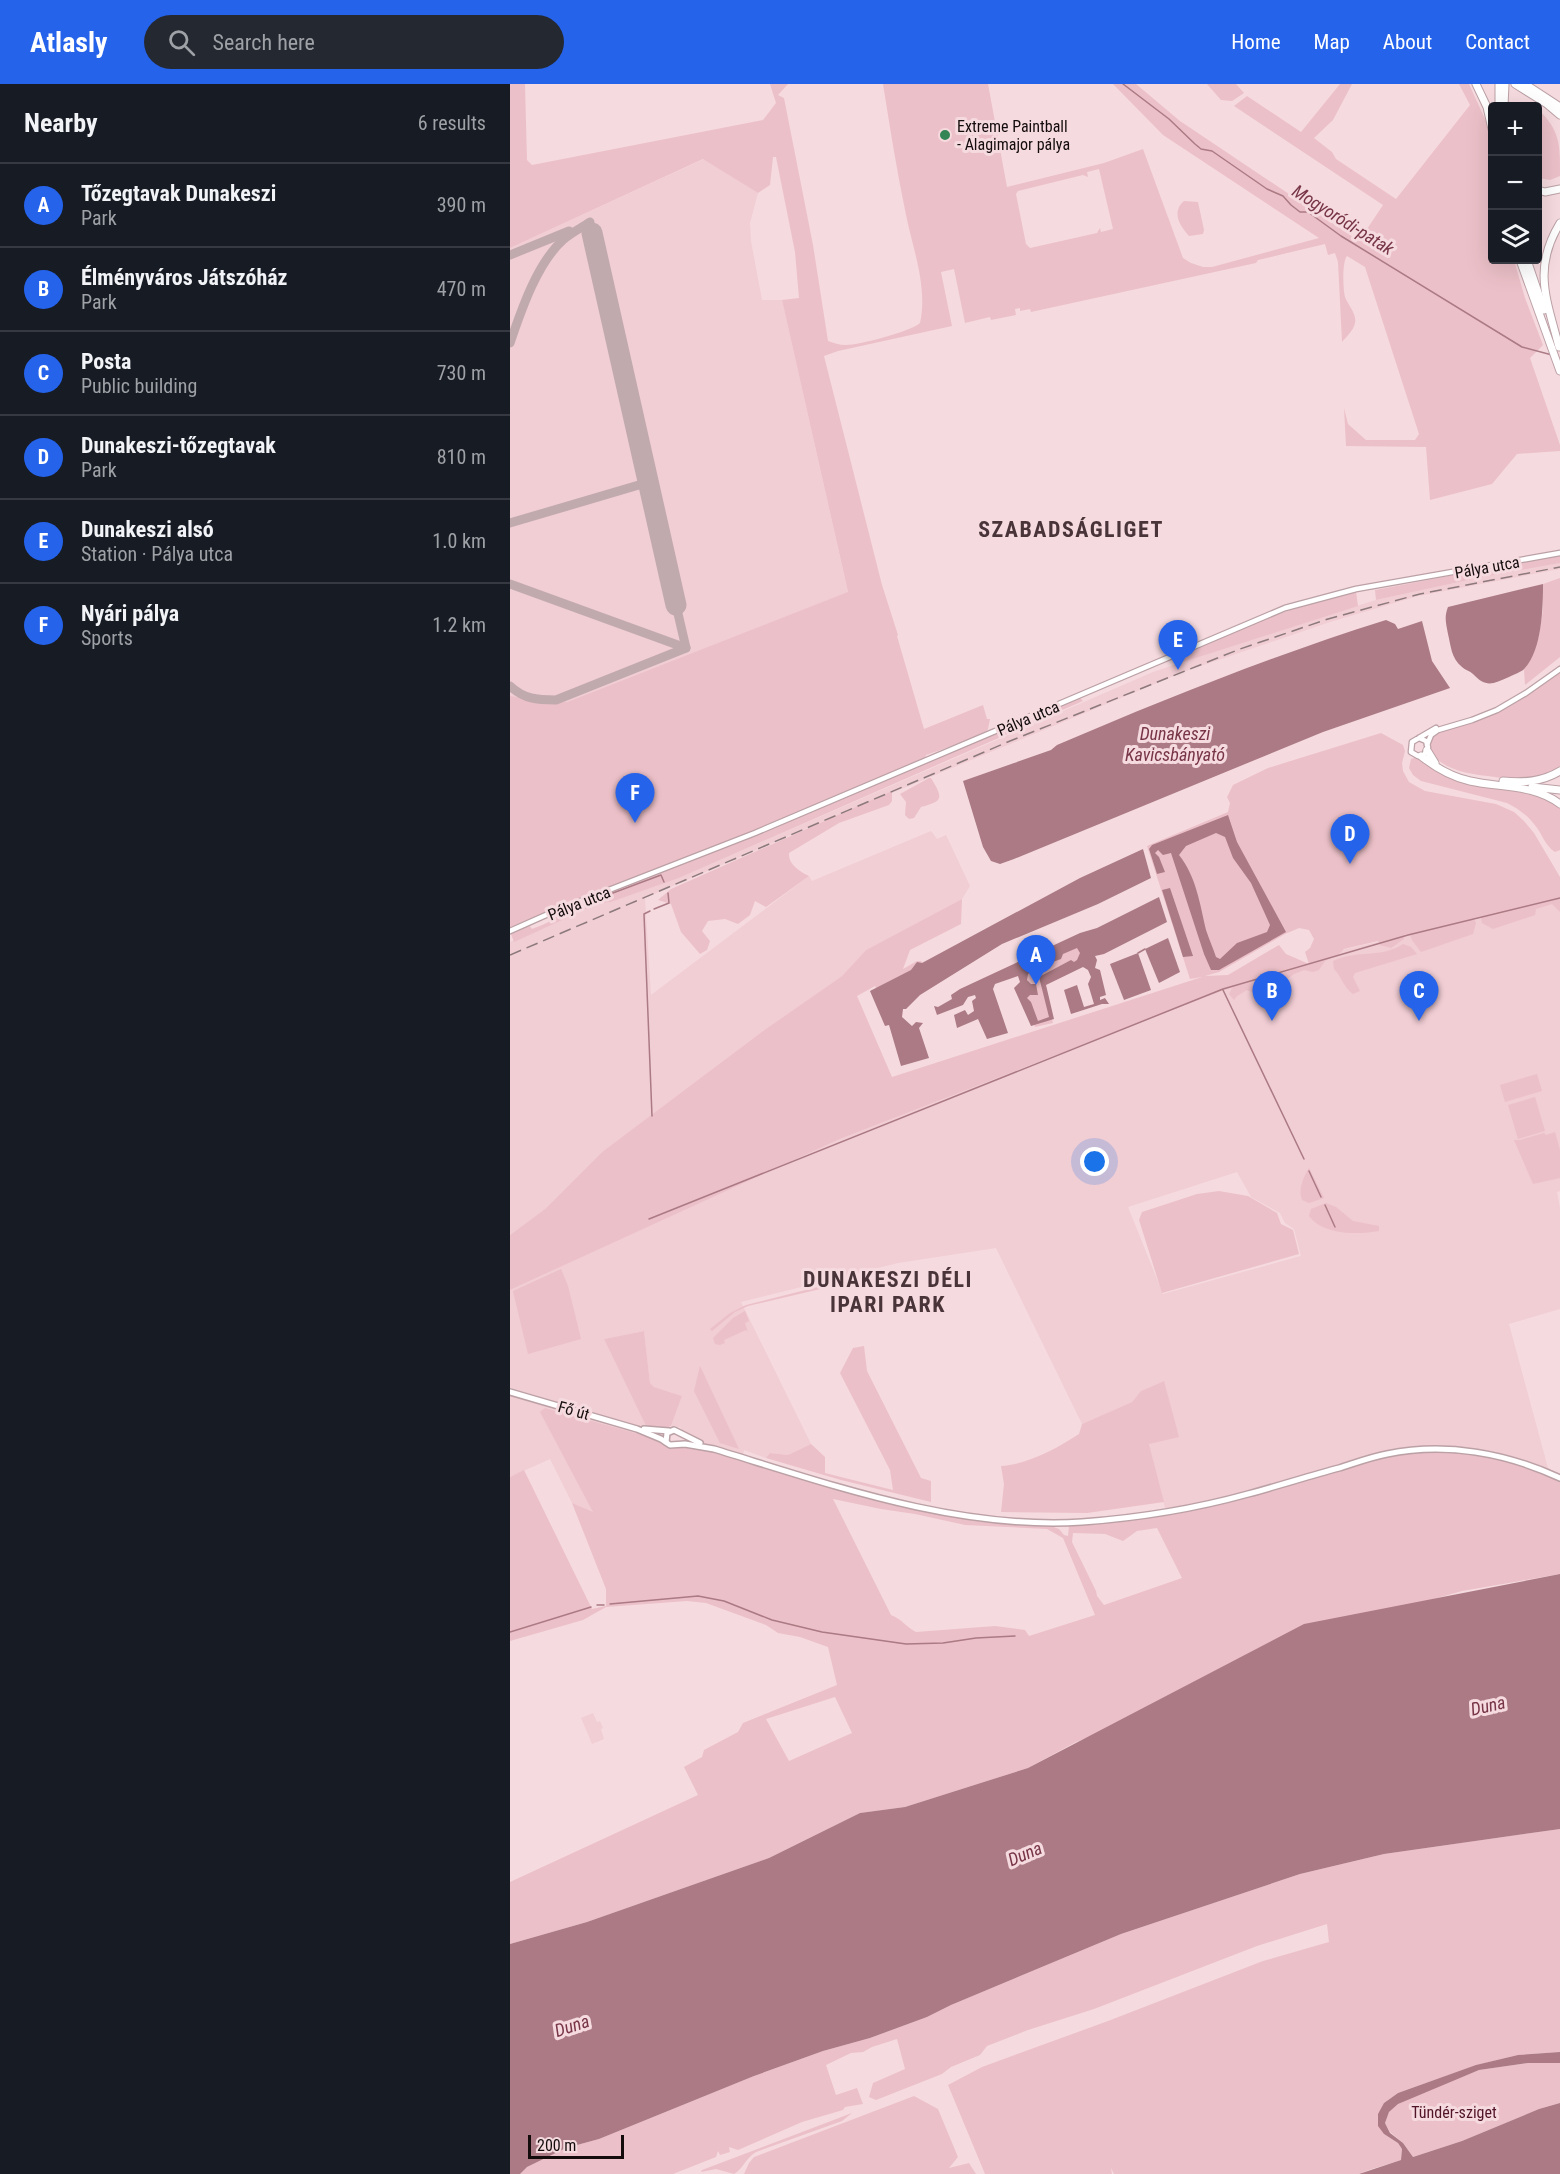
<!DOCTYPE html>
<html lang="en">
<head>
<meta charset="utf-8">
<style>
	body { margin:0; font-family:"Roboto Condensed",sans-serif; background:#242831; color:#f1f3f6 }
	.controls { position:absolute; right:18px; top:18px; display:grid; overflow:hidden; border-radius:6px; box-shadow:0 6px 24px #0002 }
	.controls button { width:54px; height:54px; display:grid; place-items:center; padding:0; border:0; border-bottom:2px solid #363941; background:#171b24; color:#f1f3f6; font:30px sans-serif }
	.scale { position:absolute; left:18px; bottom:15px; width:96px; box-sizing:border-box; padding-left:6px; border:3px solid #130b0c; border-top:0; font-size:16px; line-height:21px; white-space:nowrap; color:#130b0c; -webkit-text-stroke:4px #f5dadf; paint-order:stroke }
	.you { position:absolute; left:585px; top:1078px; width:21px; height:21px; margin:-15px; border:4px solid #fff; border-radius:50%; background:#1a73e8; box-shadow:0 0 0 9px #1a73e833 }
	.badge { display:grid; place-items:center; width:39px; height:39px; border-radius:50%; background:#2563eb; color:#fff; font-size:20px; font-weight:700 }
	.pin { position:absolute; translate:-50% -50px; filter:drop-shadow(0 2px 3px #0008) }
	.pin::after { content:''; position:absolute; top:32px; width:21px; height:18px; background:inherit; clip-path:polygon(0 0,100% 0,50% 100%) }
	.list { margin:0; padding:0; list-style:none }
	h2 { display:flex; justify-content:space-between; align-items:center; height:78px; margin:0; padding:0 24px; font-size:26px }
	h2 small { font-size:20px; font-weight:400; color:#9ea1a6 }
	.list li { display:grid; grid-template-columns:39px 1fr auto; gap:18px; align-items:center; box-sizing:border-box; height:84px; padding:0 24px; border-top:2px solid #363941 }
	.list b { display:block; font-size:22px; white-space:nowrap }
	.list p { margin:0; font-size:20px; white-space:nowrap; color:#9ea1a6 }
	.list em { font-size:20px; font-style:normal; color:#9ea1a6 }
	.icon { flex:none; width:33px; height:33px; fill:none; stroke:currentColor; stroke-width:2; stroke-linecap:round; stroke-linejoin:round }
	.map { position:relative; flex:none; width:1050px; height:2090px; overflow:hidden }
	header { display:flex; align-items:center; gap:36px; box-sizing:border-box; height:84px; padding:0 30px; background:#2563eb; color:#fff }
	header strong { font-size:28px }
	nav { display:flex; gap:33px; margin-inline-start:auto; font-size:21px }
	.search { width:420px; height:54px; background:#242831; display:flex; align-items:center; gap:15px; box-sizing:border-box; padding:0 21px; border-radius:33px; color:#9ea1a6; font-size:22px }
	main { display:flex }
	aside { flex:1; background:#171b24 }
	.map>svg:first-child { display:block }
	.built { fill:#f1cdd4; fill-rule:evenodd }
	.green { fill:#ecc0c8; fill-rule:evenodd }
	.water { fill:#ab7a84; fill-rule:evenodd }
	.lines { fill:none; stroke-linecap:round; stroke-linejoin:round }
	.stream { stroke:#ab7a84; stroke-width:1.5 }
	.taxiway { stroke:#c0aaae; stroke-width:9 }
	.runway { stroke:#c0aaae; stroke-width:21 }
	.secondary-casing { stroke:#bba1a6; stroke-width:7 }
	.primary-casing { stroke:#bba1a6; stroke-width:8 }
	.highway-casing { stroke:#bba1a6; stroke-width:9 }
	.secondary { stroke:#fff; stroke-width:4.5 }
	.primary { stroke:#fff; stroke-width:5 }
	.highway { stroke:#fff; stroke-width:7 }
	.rail { stroke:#8b797c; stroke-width:1.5; stroke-dasharray:12 6; stroke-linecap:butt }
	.poi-dot { fill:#348556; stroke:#f5dadf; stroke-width:2 }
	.labels { text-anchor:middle; stroke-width:6; stroke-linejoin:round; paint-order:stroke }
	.poi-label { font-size:16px; fill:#130b0c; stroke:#f5dadf; text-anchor:start }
	.street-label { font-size:16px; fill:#130b0c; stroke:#f5dadf }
	.park-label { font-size:16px; fill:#511327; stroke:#f5dadf }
	.water-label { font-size:18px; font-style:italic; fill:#773547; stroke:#f5dadf }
	.district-label { font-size:22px; font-weight:bold; letter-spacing:1.5px; fill:#493439; stroke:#f5dadf }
</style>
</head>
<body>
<header>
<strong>Atlasly</strong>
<div class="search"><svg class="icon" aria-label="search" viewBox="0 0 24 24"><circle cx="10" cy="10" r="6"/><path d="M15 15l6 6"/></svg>Search here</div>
<nav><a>Home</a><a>Map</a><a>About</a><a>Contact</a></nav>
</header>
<main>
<aside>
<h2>Nearby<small>6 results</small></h2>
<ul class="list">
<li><span class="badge">A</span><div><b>Tőzegtavak Dunakeszi</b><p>Park</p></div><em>390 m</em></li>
<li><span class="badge">B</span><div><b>Élményváros Játszóház</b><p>Park</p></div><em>470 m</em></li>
<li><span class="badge">C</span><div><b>Posta</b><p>Public building</p></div><em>730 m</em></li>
<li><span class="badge">D</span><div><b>Dunakeszi-tőzegtavak</b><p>Park</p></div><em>810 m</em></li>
<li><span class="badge">E</span><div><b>Dunakeszi alsó</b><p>Station · Pálya utca</p></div><em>1.0 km</em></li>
<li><span class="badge">F</span><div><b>Nyári pálya</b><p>Sports</p></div><em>1.2 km</em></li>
</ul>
</aside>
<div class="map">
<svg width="1050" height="2090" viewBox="0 0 1050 2090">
	<rect width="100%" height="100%" fill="#f5dadf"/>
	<!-- built -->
	<g class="built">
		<polygon points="194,75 248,109 240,139 241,157 252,216 272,216 338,509 57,618 0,612 0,164"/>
		<polygon points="1050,479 1050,485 908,512 820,538 676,587 302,742 135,814 141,911 299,792 302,797 421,747 427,755 436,751 460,802 452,815 356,866 332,892 253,947 92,1068 35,1125 0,1151 0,858 87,820 101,818 169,794 643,588 729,559 866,516 963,495"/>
		<path d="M1050,816V1107L1047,1108L1050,1124V1225L999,1240L1038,1384L969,1366L902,1369L656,1428L639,1360L654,1297L631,1307L622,1318L572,1340L486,1164L388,1179L231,1218L301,1360L278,1371L260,1369L256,1374L234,1366L232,1375L176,1362L175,1352L170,1343L161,1342L172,1312L144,1303L140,1299L134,1247L94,1255L136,1342L152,1346L150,1356L111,1347L84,1429L62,1419L40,1375L0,1393V1206L330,1055L712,907L799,880L802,873ZM727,1088L741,1113L770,1129L775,1139L784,1145L791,1172L653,1210L618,1123Z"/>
		<polygon points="83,1629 87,1638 90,1637 93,1644 91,1645 94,1655 82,1660 71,1634"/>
	</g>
	<!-- green -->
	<g class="green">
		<path d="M0,0H15L17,76L22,81L253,36L266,19L260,0H278L268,11L274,14L303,161L318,257C324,259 329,261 336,261C349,261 402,247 410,239C418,204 403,165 396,131C387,88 380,44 373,0H478L497,103L594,79L633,65L673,174L681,179L693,183H702L809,154L653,51L603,0H626L670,37L849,157L873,121L724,22L737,12L791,48L830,0H842L823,36L804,54L822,68L826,75L886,115L960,21L949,0H959L980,46L982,63V176H1004L1015,214L1033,261L1020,274L1050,361V367L1007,370L982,400L920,416L916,363L836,362L834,324L838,340L856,356H905L909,350L855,183L837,172C832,177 833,205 835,213C838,221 847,230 845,239C844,246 836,253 832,258L828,178L825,169L818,171L815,160L748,176L746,179L521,228L520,225L510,227V224L505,225L506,231L481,236L480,233L455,239L444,185L431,188L442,242L328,267L314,272L372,501L388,551L387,552L414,645L473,621L477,635H480L478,645L475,649C454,657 434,665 416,671L415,674L367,696L378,695L385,690C447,664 508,640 570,614L573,617L169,794L101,818L87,820L4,858L1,850L19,841L22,845C32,841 43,838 49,828L0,846V612L57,618L338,508L272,216L289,214L285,168L266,73H263L260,101L248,109L193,75L0,164ZM589,85L603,145L591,148L590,144L587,149L520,164L516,160L506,110L508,107L573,91L578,93L577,88Z"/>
		<polygon points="697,0 726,0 734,9 722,17 711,16"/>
		<path d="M1028,25C1050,47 1050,59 1050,92L1040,96L1028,94Z"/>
		<path d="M674,117L688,118L694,146L693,150L679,152C670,142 661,128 674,117Z"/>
		<polygon points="1050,471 1050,479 963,495 866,516 865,506"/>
		<polygon points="1050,494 1050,573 1015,601 1014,586 1025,564 1029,552 1033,525 1033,500"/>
		<path d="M846,508L848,522L673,578L672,572C726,543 785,522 846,508Z"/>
		<path d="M1050,587V685C1038,691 1023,696 1009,697C1001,697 993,694 985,693C961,690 936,688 920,668C919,659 919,654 927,648C941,639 968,636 984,630C1009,620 1029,602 1050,587Z"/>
		<path d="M871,649L893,661L895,667L892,679L893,687L899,698L915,707L986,720L1004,728L1014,737L1024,749L1050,793V828L1042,820L1026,825L1025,831L983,845L972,839L971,834L964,835L966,839L963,850L911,868L902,856L900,850L894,851V855L881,864L870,861L868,857L834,865L828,871L815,877L809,886L803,888L794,886L784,890L769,901L744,909L737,906L727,912L724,916L719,910L722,904L712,907L330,1055L0,1206V1151L35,1125L92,1068L253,947L332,892L356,866L452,815L451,840L400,866L393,885L407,877H411L420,888L380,934L365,902L347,912L382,993L692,893L680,895L637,762L718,728L720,719L717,713L723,701L758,684ZM789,844L799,846L804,855L800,864L795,868L799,880L776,870L769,861L718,891L695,892L709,888L775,850Z"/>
		<path d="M904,674L910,675L932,688L1013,705L1050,721V766L1045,768C1035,762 1032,749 1024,740C1017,731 1007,724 997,719L911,697L903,691L899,684L901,675Z"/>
		<path d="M419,694H421C433,714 434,717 411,723L404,734L399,735L395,731L396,718L390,710Z"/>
		<path d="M382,707V717L379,721L329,739L279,769C278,780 289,787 299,792L256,823L245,817L240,831L228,840L215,835L198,837L192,847L200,857L197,866L190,870L171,848L161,820L148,816L161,805Z"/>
		<polygon points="569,860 572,876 532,894 543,939 525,943 513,911 512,885"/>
		<path d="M893,860L901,863L907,870L845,889L843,893L850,907L843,910C833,903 832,893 824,885L823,877C848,865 871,875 893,860Z"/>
		<polygon points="1027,990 1032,1007 995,1018 990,1001"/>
		<polygon points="1025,1013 1035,1047 1008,1055 998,1021"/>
		<polygon points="1045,1048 1050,1066 1050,1094 1023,1100 1004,1056 1010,1056 1034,1049 1036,1051"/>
		<path d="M799,1084L814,1114L799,1119L792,1116C788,1106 793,1093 799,1084Z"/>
		<polygon points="709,1107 738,1112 767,1129 771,1140 783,1146 789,1170 652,1209 629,1136 632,1128 687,1110"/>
		<path d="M816,1119L826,1123L843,1137L869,1142V1147C848,1151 813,1151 799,1132L801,1125Z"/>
		<polygon points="51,1185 58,1202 71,1255 18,1270 3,1207"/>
		<polygon points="380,1186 387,1187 238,1222 225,1228 202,1247 200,1245 220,1229 236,1221 355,1191 372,1190"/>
		<polygon points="235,1227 239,1237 235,1239 238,1248 236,1246 214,1256 215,1259 210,1261 205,1260 203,1254 223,1234"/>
		<polygon points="134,1247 140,1299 144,1303 172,1312 161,1342 152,1346 136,1342 94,1255"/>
		<polygon points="354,1262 357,1287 411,1394 421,1397 421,1418 331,1396 256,1374 260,1369 278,1371 301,1360 315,1373 315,1389 383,1406 380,1386 330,1289 343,1264"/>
		<polygon points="190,1282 229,1365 210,1359 184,1307"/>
		<path d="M654,1297L669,1353L639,1360L654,1418L577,1429L491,1428L494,1400L491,1382C518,1380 546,1365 569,1350L572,1340L622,1318L631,1307Z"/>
		<path d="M35,1324L150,1356L161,1365L174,1362L198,1366L401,1425L469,1436L541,1442L549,1445L554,1451L558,1452L559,1442L621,1434L722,1414L881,1372L902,1369L970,1366L1038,1384L1043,1387L1050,1396V1490L952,1507L920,1516L566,1658L518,1684L395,1723L350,1729L259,1774L77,1838L0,1860V1798L188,1711L174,1683L192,1673L194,1666L228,1648L233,1639L327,1601L318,1563L290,1553L268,1549L256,1541L196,1519L177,1517L96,1523L73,1536L0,1557V1393L14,1386L82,1525L96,1522V1505L62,1419L83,1428L30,1328ZM323,1415L371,1425L405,1430L455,1441L537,1445L553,1454L585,1531L519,1552L515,1546L485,1542L406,1548C396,1543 392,1535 381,1531ZM647,1444L672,1494L594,1521L587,1512L586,1507L562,1458L563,1449L595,1450L613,1457L627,1447ZM325,1613L342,1649L279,1677L256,1635Z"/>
		<path d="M1050,1745V1968L1008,1971L967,1981L888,2009L874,2019V2050L888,2059L892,2065L891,2076C877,2081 862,2084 849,2090H604L601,2084L602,2090H475L438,2001L472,1983L598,1937L753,1877L819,1858L817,1840L747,1862L584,1925L518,1946L477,1962L470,1971L441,1983L432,1990L366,2016L359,2013L363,1999L395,1985L387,1955L362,1963L353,1968L341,1969L316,1981L326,2011L347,2004L353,2020L335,2023L333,2026L292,2038L228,2066L219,2063L220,2068L210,2071L208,2067L206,2073L163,2090H10L17,2083L56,2064L89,2055L244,1992L313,1967L360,1954L417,1933L441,1921L611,1850L790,1790L874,1770Z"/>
		<polygon points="1018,1979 1050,1979 1050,2019 1029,2025 952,2057 903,2073 893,2059 880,2048 875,2039 879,2028 888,2020 911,2009 969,1986"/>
		<polygon points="404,2012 428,2025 448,2073 439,2084 459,2079 466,2090 234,2090 239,2079 244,2073"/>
		<path d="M342,2029L332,2037L246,2068C235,2075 232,2086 224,2090L206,2085L191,2088L192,2086Z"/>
	</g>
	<!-- water -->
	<g class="water">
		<path d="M1033,500C1033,524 1032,565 1015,584C1012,588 1004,590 999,593C983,600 976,604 963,590C960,587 955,586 952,583C941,574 941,562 938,550C936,539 934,533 938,523Z"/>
		<path d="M876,536L885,540L888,545L912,537L922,577L940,604L813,648L504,775L490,780L481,777L473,763L453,697L541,666L547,661C655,615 764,571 876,536Z"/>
		<path d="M718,731L727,758L776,848L709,886H701L694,870L661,769L653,771L648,766L645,769L649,773L655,788L647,790L639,765L642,761ZM706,749L715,753L723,774L741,799L760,841L757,848L727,859L710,875L706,873C703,864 699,855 696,846C690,820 686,792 669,771L676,762Z"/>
		<polygon points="633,765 641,794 588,820 492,860 410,911 396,925 393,925 392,933 402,942 406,938 413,939 409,944 419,974 391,982 379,941 375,942 360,907 401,886 407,878 412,879 570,794"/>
		<polygon points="660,804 683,872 673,873 652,806"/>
		<path d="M649,813L657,838L594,870L585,872L587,876L585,884L590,886L596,911L590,913V916L595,914L599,920H592L561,930L554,906L567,901L574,923L584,920L578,900L581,893L578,886L573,883L536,901L544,935L521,942L504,904L510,898L508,892L485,900L483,905L498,949L477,955L468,935L447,944L444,931L455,926L458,931L464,927L462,917L466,914L465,911L458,913L453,921L427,931L424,922L428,923L442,915L441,911L450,905L570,849L587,844ZM567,864L570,869L567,876L564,878L561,876L529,893L539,933L528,937L521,918L517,914L520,911H528L526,900H521L517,896L518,890L526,884L551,875L553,870Z"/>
		<polygon points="658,854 670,888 649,899 635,865"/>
		<polygon points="628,869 641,906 614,916 600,880"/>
		<polygon points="1050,1490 1050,1745 874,1770 790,1790 611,1850 441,1921 417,1933 360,1954 313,1967 244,1992 89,2055 56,2064 17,2083 10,2090 0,2090 0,1860 77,1838 259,1774 350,1729 395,1723 518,1684 794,1540"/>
		<polygon points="1050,1968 1050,1979 1018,1979 969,1986 888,2020 879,2028 875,2039 880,2049 893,2059 903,2073 952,2057 1029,2025 1050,2019 1050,2090 849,2090 891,2076 892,2065 888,2059 874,2050 868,2042 868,2030 874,2019 888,2009 966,1981 1008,1971"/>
	</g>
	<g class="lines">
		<!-- stream -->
		<g class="stream">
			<polyline points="613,0 659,35 685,60 691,65 702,67 757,105 773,112 781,121 790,128 798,128 831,152 1012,263 1042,271"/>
			<polyline points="144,825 159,819 158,809"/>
			<polyline points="140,827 134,830 142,1032"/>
			<polyline points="52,828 151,791 154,798"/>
			<polyline points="628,869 635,865"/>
			<polyline points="713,906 794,1075"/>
			<polyline points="799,1087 811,1113"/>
			<polyline points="815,1121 825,1143"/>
			<polyline points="139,1135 713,905 898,851 1050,814"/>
			<polyline points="100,1520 188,1512 214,1517 262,1536 312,1548 396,1560 433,1559 466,1554 505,1552"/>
			<polyline points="87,1521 94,1521"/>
			<polyline points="0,1548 81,1523"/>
		</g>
		<!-- taxiway -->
		<g class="taxiway">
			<polyline points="0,171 59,147"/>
			<path d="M0,259C11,227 27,179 53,156C61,149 71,144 80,138"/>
			<polyline points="0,439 139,398"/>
			<polyline points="0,500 176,564"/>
			<path d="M0,602C14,615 27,616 46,616L176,564L166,521"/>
		</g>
		<!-- runway -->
		<polyline class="runway" points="82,149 166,521"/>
		<defs>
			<g id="secondary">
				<polyline points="909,654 916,657 918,663 914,671 908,672 901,668 902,658 926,644"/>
				<polyline points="917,661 921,651 928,646 962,636 987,626 1016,609 1050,585"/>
				<polyline points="0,847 45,827 245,749 775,524 846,505 1050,469"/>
			</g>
			<g id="primary">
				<path d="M0,1308L127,1345L151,1355L160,1361L175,1360L204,1365C322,1401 447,1446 572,1438C627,1434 684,1425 738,1410C768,1402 799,1392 829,1384C845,1379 861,1373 877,1370C936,1358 996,1369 1050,1394"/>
				<polyline points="134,1345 159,1347"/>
				<polyline points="156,1358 157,1349 164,1346 190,1359"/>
			</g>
			<g id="highway">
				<polyline points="966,0 977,23 982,45"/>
				<polyline points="1005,0 1037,20 1050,31"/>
				<polyline points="1015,0 1050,23"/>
				<polyline points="989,22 989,0"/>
				<polyline points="994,22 995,0"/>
				<polyline points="1028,106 1035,108 1050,105"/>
				<polyline points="1010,176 1050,287"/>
				<polyline points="1017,176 1034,226"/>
				<path d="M1049,263C1037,216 1022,185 1050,139"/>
				<polyline points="917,666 925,679"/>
				<path d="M911,672C926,684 942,693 960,697C991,704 1023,700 1050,720"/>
				<path d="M993,697C1013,699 1032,698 1050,687"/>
				<polyline points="1022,703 1050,706"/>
			</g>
		</defs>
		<!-- secondary casing -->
		<use href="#secondary" class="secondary-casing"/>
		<!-- primary casing -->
		<use href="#primary" class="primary-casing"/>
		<!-- highway casing -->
		<use href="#highway" class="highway-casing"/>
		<!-- secondary -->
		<use href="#secondary" class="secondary"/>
		<!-- primary -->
		<use href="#primary" class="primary"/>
		<!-- highway -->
		<use href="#highway" class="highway"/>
		<!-- rail -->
		<polyline class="rail" points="0,871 500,657 730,565 818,535 910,510 1050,483"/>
	</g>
	<!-- markers -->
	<circle class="poi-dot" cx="435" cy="51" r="6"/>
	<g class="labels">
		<!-- poi labels -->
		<g class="poi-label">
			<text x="447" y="48">Extreme Paintball<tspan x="447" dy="18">- Alagimajor pálya</tspan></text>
		</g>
		<!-- street labels -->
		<g class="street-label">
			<text transform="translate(977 483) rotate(-10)" y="6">Pálya utca</text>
			<text transform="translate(518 634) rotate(-23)" y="6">Pálya utca</text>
			<text transform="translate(69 819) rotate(-22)" y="6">Pálya utca</text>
			<text transform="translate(64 1326) rotate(16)" y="6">Fő út</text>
		</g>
		<!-- park labels -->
		<g class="park-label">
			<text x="944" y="2034">Tündér-sziget</text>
		</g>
		<!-- water labels -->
		<g class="water-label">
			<text transform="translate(833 136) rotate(32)" y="6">Mogyoródi-patak</text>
			<text x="665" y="656">Dunakeszi<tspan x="665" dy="21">Kavicsbányató</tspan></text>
			<text transform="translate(978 1622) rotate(-13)" y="6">Duna</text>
			<text transform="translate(515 1770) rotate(-23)" y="6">Duna</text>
			<text transform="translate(62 1942) rotate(-18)" y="6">Duna</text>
		</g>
		<!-- district labels -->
		<g class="district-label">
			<text x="561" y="453">SZABADSÁGLIGET</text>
			<text x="378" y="1203">DUNAKESZI DÉLI<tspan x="378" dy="25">IPARI PARK</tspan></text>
		</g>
	</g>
</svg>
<div class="controls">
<button>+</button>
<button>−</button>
<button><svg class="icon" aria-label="layers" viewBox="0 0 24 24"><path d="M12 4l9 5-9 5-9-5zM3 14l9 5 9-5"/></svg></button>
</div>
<div class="scale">200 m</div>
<div class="you"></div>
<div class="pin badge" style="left:526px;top:901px">A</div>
<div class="pin badge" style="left:762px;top:937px">B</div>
<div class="pin badge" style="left:909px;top:937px">C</div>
<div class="pin badge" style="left:840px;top:780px">D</div>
<div class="pin badge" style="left:668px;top:586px">E</div>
<div class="pin badge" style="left:125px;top:739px">F</div>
</div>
</main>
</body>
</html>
